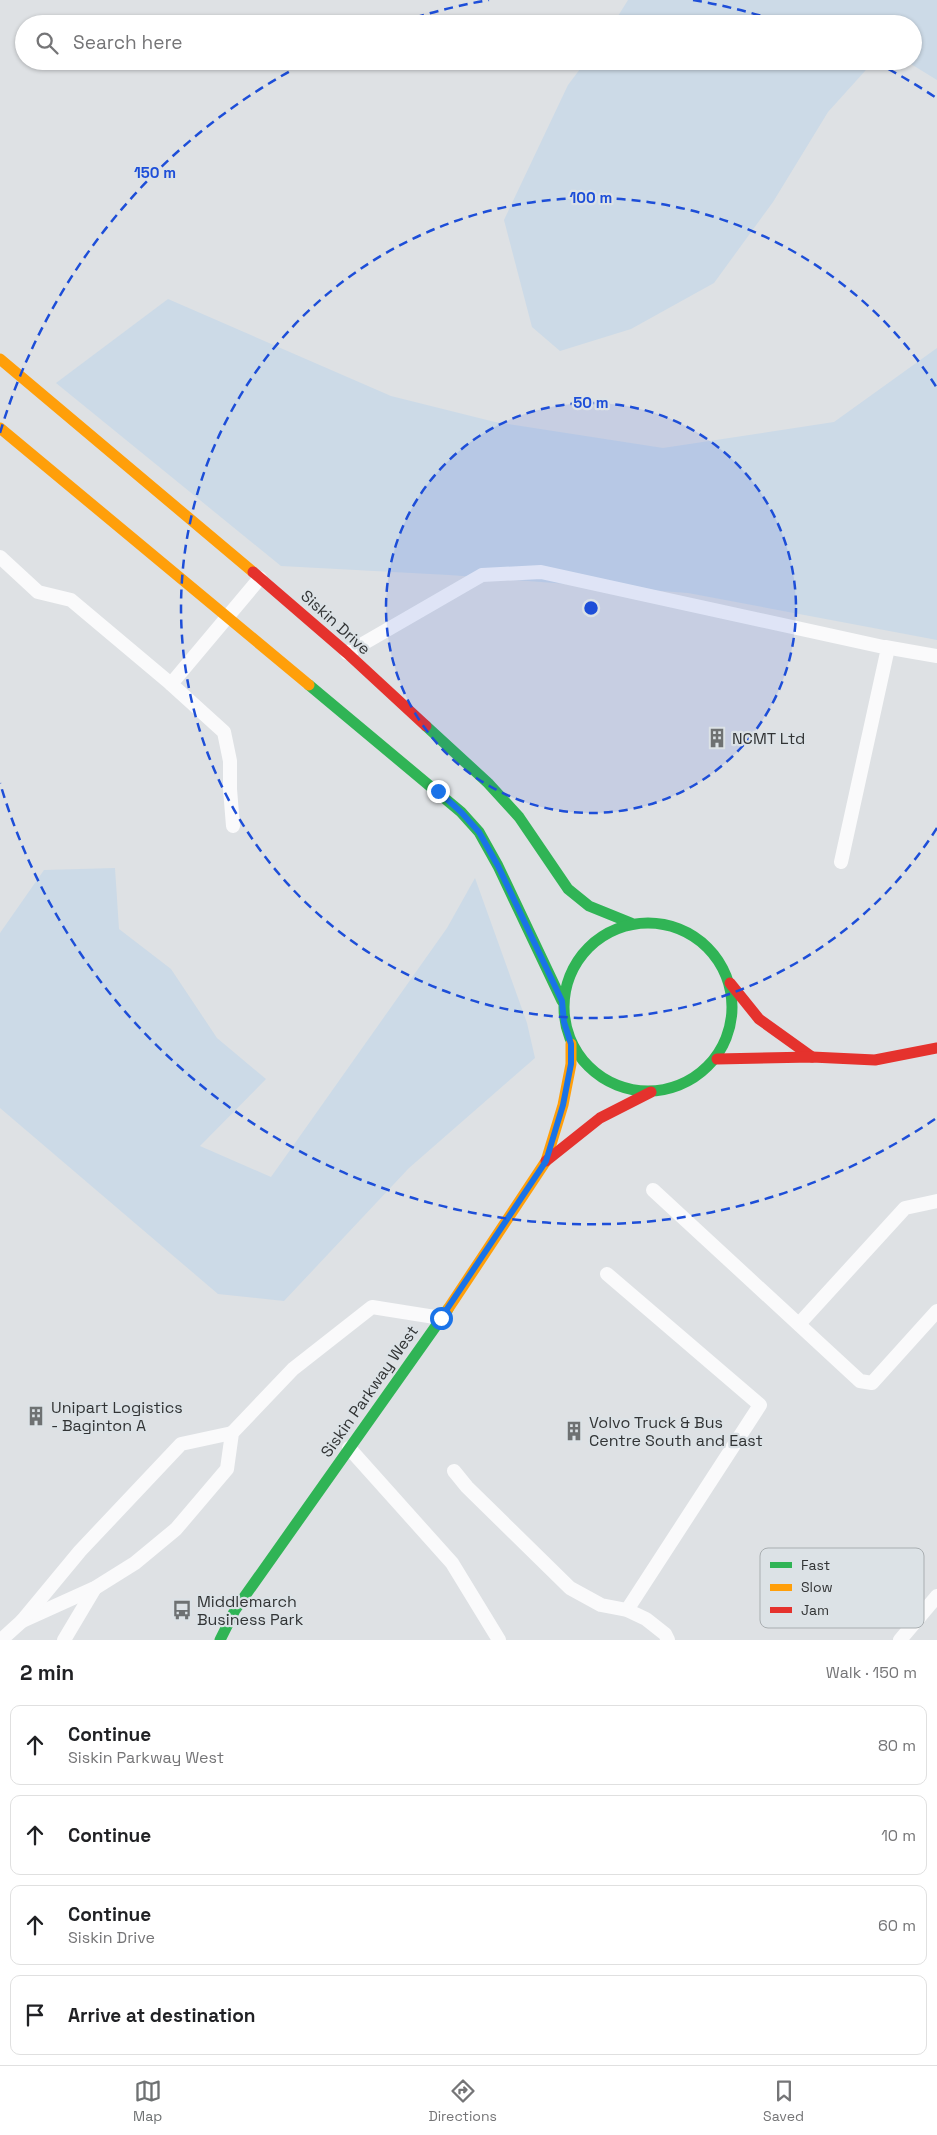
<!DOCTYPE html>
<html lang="en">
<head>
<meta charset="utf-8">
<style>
	body { margin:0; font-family:"Space Grotesk",sans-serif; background:#f6f6f6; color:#202124 }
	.stop { position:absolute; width:15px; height:15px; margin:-11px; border:4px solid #1a73e8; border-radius:50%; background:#fff }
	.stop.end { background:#1a73e8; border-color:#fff; box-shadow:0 1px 5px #0008 }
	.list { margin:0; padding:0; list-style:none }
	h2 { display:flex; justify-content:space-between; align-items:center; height:65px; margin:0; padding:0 20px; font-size:21px }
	h2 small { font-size:16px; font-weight:400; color:#757577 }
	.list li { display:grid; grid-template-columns:32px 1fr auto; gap:15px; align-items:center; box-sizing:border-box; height:80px; margin:0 10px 10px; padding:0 10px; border:1px solid #e0e0e0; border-radius:10px }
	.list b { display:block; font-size:19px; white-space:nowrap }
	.list p { margin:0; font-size:16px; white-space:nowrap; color:#757577 }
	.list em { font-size:16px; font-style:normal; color:#757577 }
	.icon { flex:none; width:28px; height:28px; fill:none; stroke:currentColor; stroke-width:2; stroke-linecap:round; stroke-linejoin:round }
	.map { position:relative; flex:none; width:937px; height:1640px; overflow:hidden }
	.search { position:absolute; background:#fff; box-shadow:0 1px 4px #0004; left:15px; right:15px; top:15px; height:55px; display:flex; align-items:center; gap:12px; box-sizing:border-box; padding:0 18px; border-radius:28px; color:#757577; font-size:19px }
	.sheet { height:425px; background:#fff }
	nav { display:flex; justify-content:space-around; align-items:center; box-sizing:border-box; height:70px; border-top:1px solid #e0e0e0; background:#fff; font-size:14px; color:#757577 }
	nav a { display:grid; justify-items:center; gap:2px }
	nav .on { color:#6e7172 }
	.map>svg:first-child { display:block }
	.green { fill:#ccdae7 }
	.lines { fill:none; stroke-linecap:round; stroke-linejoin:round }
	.lane { stroke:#fafafb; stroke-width:14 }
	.fast { stroke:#30b455; stroke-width:11 }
	.slow { stroke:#ff9f0a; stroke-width:11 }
	.jam { stroke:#e5322d; stroke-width:11 }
	.route { stroke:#1a73e8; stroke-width:6 }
	.ring { fill:none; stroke:#1d4ed8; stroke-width:2.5; stroke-dasharray:9 6 }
	.labels { text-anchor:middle; stroke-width:4.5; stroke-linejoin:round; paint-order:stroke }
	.street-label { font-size:16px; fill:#323435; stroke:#dce2e6 }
	.poi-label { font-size:16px; fill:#323435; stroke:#dce2e6; text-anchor:start }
	.key { fill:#dce2e6; stroke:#a9aeb1; stroke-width:1 }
	.key-label { font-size:14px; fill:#323435 }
	.centre { fill:#1d4ed8; stroke:#dce2e6; stroke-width:2.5 }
	.ring-label { font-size:15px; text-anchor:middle; font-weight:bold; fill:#1d4ed8; stroke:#dce2e6; stroke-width:4.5; stroke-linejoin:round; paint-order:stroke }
</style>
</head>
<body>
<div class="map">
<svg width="937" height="1640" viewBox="0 0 937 1640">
	<rect width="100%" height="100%" fill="#dee1e4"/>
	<!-- green -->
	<g class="green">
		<polygon points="628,0 937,0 937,80 906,61 913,61 913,24 613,24"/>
		<polygon points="586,61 874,61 828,112 773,202 714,283 631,329 560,351 532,327 504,220 568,85"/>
		<polygon points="168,299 391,396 495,422 663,448 834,422 937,348 937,640 688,593 449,575 281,566 56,383"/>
		<polygon points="115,868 119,929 171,969 217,1038 266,1079 200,1146 271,1177 447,928 475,878 527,1023 535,1058 409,1168 284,1301 218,1294 0,1108 0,933 44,870"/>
	</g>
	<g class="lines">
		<!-- lane -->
		<g class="lane">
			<polyline points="0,557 38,592 71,600 171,684"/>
			<polyline points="885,647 937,656"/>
			<polyline points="347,653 482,575 541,572 888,648 841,862"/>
			<polyline points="233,826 230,789 230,761 224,732 171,684 260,578"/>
			<polyline points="653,1190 860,1381 872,1383 937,1311"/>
			<polyline points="607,1274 760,1405 627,1610"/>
			<polyline points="799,1324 905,1208 937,1201"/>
			<polyline points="349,1448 452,1563 499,1640"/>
			<polyline points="454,1471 467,1487 570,1588 601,1605 627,1610 646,1619 665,1634 668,1640"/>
			<polyline points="22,1621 95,1588 135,1563 176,1529 227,1469 232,1433 293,1369 372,1307 441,1318"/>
			<polyline points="1,1640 22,1621 80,1551 181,1444 232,1433"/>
			<polyline points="64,1640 95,1588"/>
			<polyline points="900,1640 937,1596"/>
		</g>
		<!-- fast -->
		<g class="fast">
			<polyline points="309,685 461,812 479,832 498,866 562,1001"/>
			<polyline points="426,726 488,783 519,817 568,889 589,906 631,923"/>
			<circle cx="648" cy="1007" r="84"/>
			<polyline points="220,1640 235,1610 448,1309"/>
		</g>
		<!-- slow -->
		<g class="slow">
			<polyline points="0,359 253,572"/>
			<polyline points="0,428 309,685"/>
			<polyline points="448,1309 546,1161 563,1105 571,1064 571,1044"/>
		</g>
		<!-- jam -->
		<g class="jam">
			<polyline points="253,572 347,653 426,726"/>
			<polyline points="730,983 759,1019 812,1057"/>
			<polyline points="717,1059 812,1057 875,1060 937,1048"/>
			<polyline points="546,1161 600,1118 651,1092"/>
		</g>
	</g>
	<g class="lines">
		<!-- route -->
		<polyline class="route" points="438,791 461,812 479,832 498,866 562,1001 564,1022 571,1044 571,1064 563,1105 546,1161 441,1318"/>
	</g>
	<!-- distance rings -->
	<circle cx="591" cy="608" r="205" fill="#1d4ed8" fill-opacity=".12"/>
	<g class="ring">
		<circle cx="591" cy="608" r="205"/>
		<path d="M937 828A410 410 0 1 1 937 388"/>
		<path d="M935 1119A616 616 0 0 1 0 783M0 433A616 616 0 0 1 307 62M401 22A616 616 0 0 1 489 0M693 0A616 616 0 0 1 781 22M875 62A616 616 0 0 1 935 97"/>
	</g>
	<!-- icons -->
	<defs>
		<symbol id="building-bare" viewBox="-9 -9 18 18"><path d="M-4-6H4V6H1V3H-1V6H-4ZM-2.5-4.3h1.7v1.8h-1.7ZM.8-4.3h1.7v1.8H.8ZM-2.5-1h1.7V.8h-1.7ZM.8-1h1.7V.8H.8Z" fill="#6e7172" stroke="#dce2e6" stroke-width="2.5" paint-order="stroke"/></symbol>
		<symbol id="bus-bare" viewBox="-9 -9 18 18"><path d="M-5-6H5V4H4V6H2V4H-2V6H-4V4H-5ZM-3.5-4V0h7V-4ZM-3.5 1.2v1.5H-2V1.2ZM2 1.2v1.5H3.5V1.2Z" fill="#6e7172" stroke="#dce2e6" stroke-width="2.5" paint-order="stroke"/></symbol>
	</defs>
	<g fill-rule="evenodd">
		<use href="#building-bare" x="703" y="724" width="28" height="28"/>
		<use href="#building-bare" x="22" y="1402" width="28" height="28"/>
		<use href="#building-bare" x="560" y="1417" width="28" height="28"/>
		<use href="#bus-bare" x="168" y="1596" width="28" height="28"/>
	</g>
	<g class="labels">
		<!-- street labels -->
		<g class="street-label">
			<text transform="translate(336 622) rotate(42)" y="6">Siskin Drive</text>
			<text transform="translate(369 1391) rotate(-55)" y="6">Siskin Parkway West</text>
		</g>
		<!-- poi labels -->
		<g class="poi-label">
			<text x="732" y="744">NCMT Ltd</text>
			<text x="51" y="1413">Unipart Logistics<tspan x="51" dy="18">- Baginton A</tspan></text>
			<text x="589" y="1428">Volvo Truck &amp; Bus<tspan x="589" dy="18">Centre South and East</tspan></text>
			<text x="197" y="1607">Middlemarch<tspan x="197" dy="18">Business Park</tspan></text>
		</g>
	</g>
	<!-- legend -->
	<rect x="760" y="1548" width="164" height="80" rx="8" class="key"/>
	<rect x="770" y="1562" width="22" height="6" fill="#30b455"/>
	<rect x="770" y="1584" width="22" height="7" fill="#ff9f0a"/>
	<rect x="770" y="1607" width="22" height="6" fill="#e5322d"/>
	<g class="key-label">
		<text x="801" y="1570">Fast</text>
		<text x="801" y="1592">Slow</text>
		<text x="801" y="1615">Jam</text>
	</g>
	<circle cx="591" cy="608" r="8" class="centre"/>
	<g class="ring-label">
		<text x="155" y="178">150 m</text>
		<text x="591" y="203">100 m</text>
		<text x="591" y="408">50 m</text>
	</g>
</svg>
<div class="stop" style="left:441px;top:1318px"></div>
<div class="stop end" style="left:438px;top:791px"></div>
<div class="search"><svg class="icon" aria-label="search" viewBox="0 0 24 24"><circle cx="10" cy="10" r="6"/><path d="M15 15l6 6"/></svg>Search here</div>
</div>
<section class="sheet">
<h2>2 min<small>Walk · 150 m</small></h2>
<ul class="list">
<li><svg class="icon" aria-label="ahead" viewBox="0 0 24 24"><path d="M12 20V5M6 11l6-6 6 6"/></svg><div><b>Continue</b><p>Siskin Parkway West</p></div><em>80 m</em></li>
<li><svg class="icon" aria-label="ahead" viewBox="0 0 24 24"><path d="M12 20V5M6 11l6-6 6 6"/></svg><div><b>Continue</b></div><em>10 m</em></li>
<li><svg class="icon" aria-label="ahead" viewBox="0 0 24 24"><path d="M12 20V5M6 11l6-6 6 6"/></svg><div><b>Continue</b><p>Siskin Drive</p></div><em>60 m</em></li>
<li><svg class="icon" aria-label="arrive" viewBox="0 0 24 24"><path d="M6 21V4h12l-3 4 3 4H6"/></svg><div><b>Arrive at destination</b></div></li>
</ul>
</section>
<nav>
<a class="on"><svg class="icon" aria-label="map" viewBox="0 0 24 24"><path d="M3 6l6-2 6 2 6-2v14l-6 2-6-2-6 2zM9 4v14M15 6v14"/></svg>Map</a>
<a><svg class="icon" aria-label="directions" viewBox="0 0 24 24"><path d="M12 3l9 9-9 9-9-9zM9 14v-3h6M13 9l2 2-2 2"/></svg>Directions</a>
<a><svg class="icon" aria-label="saved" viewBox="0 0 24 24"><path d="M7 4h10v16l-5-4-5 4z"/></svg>Saved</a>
</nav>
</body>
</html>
